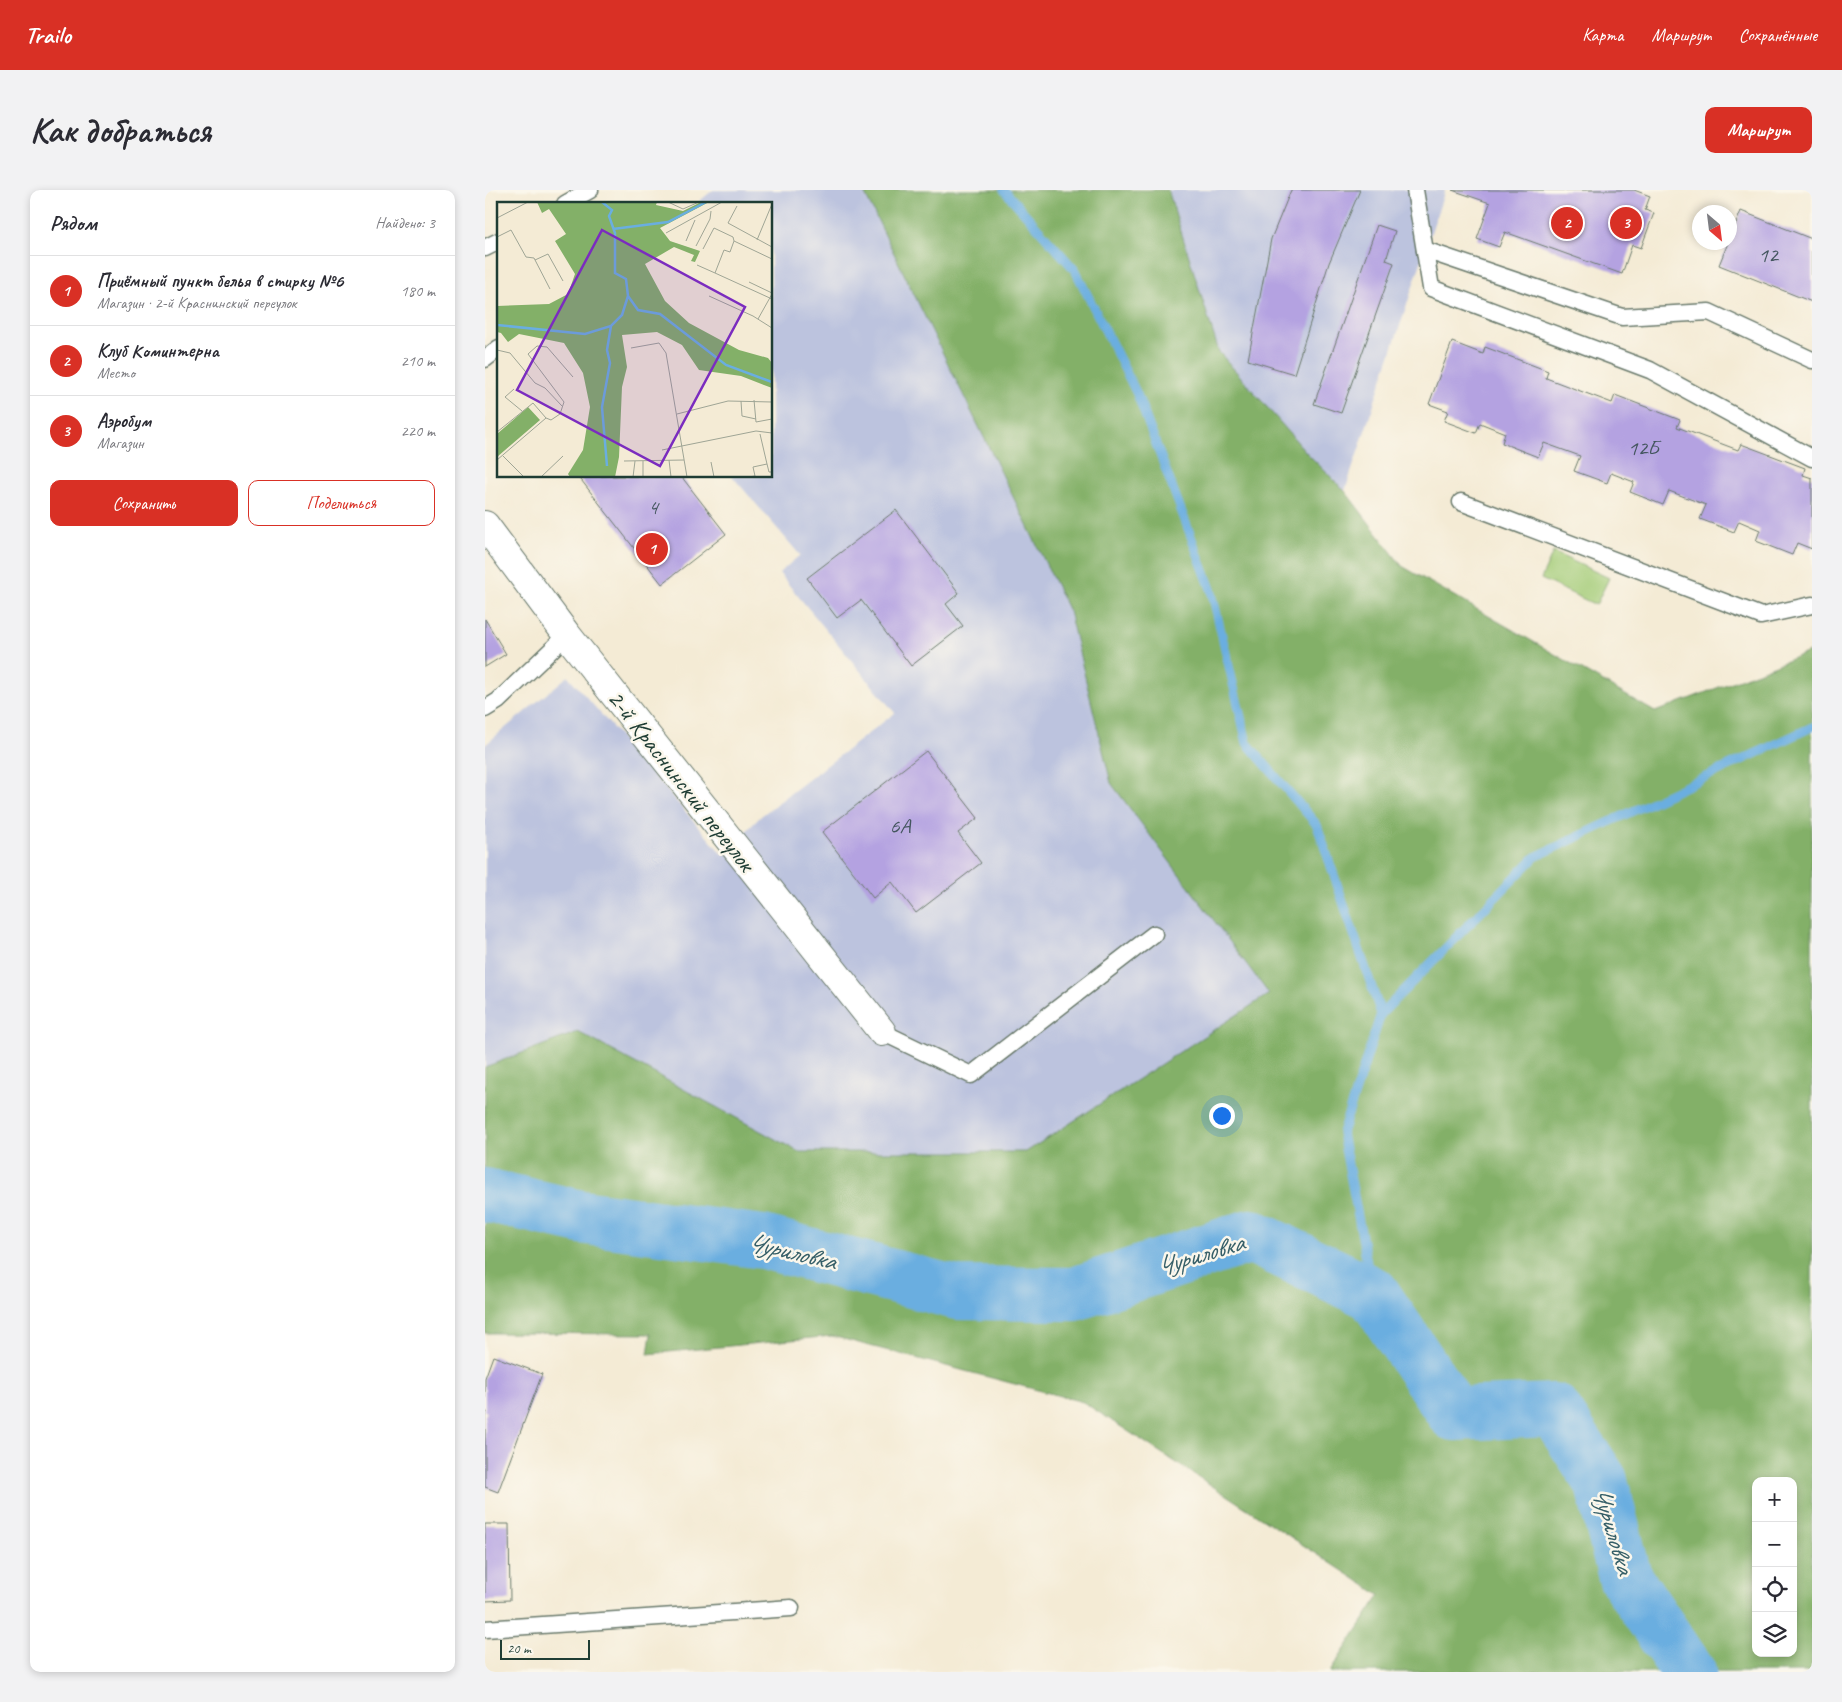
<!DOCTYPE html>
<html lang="ru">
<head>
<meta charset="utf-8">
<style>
	body { margin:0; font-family:Caveat,sans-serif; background:#f2f2f3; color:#2b2b33 }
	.controls { position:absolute; right:15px; bottom:15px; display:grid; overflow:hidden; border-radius:10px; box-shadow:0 2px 8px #0003 }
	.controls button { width:45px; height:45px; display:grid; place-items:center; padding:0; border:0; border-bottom:1px solid #e1e1e2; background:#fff; color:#2b2b33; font:25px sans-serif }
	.compass { position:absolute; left:1207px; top:15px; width:45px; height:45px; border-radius:50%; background:#fff; box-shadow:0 2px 8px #0003; rotate:152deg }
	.scale { position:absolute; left:15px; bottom:12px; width:90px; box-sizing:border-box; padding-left:5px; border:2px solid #1f3d34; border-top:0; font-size:14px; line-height:18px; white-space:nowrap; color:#1f3d34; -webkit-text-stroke:4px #fbf7ec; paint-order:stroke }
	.you { position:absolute; left:736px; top:925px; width:18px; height:18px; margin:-12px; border:4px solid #fff; border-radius:50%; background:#1a73e8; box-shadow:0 0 0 8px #1a73e833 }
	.badge { display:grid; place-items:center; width:32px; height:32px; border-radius:50%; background:#d93025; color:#fff; font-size:16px; font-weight:700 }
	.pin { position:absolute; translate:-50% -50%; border:2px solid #fff; box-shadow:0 1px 5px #0006 }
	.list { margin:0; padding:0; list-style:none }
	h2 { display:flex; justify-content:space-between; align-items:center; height:65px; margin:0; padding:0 20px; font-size:21px }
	h2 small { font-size:16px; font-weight:400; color:#7c7c81 }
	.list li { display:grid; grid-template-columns:32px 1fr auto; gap:15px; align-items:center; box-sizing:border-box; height:70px; padding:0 20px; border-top:1px solid #e1e1e2 }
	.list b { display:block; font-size:19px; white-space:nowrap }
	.list p { margin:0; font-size:16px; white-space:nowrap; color:#7c7c81 }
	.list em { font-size:16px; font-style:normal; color:#7c7c81 }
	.actions { display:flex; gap:10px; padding:15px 20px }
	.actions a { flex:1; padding:11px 0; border:1px solid #d93025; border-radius:10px; text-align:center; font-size:18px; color:#d93025 }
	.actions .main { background:#d93025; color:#fff }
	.icon { flex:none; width:28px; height:28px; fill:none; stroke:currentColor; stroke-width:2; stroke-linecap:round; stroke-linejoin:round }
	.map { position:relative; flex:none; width:1327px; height:1482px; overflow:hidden; border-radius:10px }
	header { display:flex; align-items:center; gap:30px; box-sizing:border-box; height:70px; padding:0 25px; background:#d93025; color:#fff }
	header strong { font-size:24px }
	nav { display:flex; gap:28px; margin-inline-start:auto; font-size:18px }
	.intro { display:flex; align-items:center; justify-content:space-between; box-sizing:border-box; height:120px; padding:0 30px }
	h1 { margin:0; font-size:35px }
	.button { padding:12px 22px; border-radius:10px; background:#d93025; color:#fff; font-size:18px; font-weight:700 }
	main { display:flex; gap:30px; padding:0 30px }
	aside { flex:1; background:#fff; border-radius:10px; box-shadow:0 2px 8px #0003 }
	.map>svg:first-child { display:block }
	.industrial { fill:#bcc3de }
	.green { fill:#a4cc78; stroke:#628456 }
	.forest { fill:#83b068; stroke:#51764e; fill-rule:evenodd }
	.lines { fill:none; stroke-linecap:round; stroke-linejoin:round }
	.stream { stroke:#6aaee0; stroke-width:9 }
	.river { stroke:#6aaee0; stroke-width:54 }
	.building { fill:#b4a2e1 }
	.lane-casing { stroke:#6a7a6c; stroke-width:19 }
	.street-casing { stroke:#6a7a6c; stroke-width:30 }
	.lane { stroke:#fff; stroke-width:16 }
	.street { stroke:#fff; stroke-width:28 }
	.labels { text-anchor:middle; stroke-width:5; stroke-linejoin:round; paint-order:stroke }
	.number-label { font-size:22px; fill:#44565f }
	.street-label { font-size:25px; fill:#1f3d34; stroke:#fbf7ec }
	.water-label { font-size:26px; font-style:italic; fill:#365f68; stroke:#fbf7ec }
	.inset-river { fill:none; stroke:#6aaee0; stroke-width:2.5 }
	.inset-road { fill:none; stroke:#9fa595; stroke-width:1 }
	.view { fill:#7b2cbf; fill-opacity:0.15; stroke:#7b2cbf; stroke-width:2.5 }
	.inset-edge { fill:none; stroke:#1f3d34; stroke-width:2.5 }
</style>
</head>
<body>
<header>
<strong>Trailo</strong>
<nav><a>Карта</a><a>Маршрут</a><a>Сохранённые</a></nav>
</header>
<div class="intro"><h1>Как добраться</h1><a class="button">Маршрут</a></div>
<main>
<aside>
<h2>Рядом<small>Найдено: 3</small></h2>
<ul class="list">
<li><span class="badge">1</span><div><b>Приёмный пункт белья в стирку №6</b><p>Магазин · 2-й Краснинский переулок</p></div><em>180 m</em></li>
<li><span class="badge">2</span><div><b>Клуб Коминтерна</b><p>Место</p></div><em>210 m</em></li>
<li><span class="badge">3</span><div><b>Аэробум</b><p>Магазин</p></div><em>220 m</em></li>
</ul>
<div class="actions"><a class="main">Сохранить</a><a>Поделиться</a></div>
</aside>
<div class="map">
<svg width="1327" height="1482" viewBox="0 0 1327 1482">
	<rect width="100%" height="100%" fill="#fbf7ec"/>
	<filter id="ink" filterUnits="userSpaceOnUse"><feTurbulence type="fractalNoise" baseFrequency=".02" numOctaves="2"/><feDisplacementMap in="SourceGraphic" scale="10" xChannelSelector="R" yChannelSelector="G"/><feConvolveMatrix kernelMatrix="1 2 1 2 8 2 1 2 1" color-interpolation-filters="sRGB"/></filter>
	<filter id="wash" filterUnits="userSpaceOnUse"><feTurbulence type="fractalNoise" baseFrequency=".0096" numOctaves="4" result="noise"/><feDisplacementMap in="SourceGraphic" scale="20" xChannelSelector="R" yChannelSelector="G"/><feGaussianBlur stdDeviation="1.12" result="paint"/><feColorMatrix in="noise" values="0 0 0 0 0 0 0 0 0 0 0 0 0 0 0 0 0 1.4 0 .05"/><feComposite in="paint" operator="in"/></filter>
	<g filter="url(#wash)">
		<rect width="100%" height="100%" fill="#f4ebd5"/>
		<!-- industrial -->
		<g class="industrial">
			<polygon points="228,0 378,0 584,421 626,593 785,804 541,962 314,962 93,842 0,877 0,555 83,486 238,665 276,626 410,523 294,383 315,365 247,286 286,286 286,14 211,14"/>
			<polygon points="683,0 960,0 860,301 821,262 734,162"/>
		</g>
		<!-- green -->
		<polygon class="green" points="1068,362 1124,388 1111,415 1056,389"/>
		<!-- forest -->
		<path class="forest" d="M378,0H683L734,162L821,262L860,301L917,376L1170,522L1327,461V1482H845L895,1405L598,1212L347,1146L163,1164L166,1144L0,1143V877L93,842L314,962H541L784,804L626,593L584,421ZM1271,1291H1308V1463H1271Z"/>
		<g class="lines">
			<!-- stream -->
			<g class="stream">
				<polyline points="519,0 590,80 652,204 726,399 762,553 832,635 896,824"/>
				<polyline points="888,1104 857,943 896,824 1050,667 1327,537"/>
			</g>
			<!-- river -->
			<polyline class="river" points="0,1005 96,1027 278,1052 472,1103 589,1104 766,1046 888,1104 969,1224 1069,1220 1116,1291 1140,1387 1204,1482"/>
		</g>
		<g id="blocks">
			<!-- building -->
			<g class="building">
				<polygon points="806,0 875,0 844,73 809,184 763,170 786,49"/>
				<polygon points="967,0 1149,0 1165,6 1160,20 1169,23 1156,58 1147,55 1137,84 1020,42 1014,57 992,49 1005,13"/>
				<polygon points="1256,21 1327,49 1327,112 1234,75"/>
				<polygon points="892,35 910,41 901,70 909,73 856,223 829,214"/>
				<polygon points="967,152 998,164 1000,157 1063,181 1061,188 1127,213 1130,205 1195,230 1192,237 1253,260 1256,254 1320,278 1318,285 1327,288 1327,359 1312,353 1307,365 1271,351 1275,340 1254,331 1249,342 1215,329 1221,315 1184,301 1178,315 1145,302 1149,292 1126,283 1122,293 1089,281 1095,266 1059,253 1053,267 1017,253 1020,243 995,233 991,243 959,231 963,221 944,214"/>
				<polygon points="93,286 196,286 241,344 177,394"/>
				<polygon points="411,320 474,403 461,414 478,436 426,476 376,410 352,428 322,388"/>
				<polygon points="0,429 21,464 0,477"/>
				<polygon points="441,561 493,628 473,643 496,673 431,723 407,692 388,708 337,642"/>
				<polygon points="8,1166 57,1184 13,1302 0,1297 0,1226 2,1222 0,1221 0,1188"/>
				<polygon points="0,1334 24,1334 25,1410 0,1411"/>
			</g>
		</g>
	</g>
	<g filter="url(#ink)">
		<use href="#blocks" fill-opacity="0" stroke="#6a7a6c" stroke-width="1"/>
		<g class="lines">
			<defs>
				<g id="lane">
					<polyline points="930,0 946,98 1165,180 1327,268"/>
					<polyline points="80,14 105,0"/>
					<polyline points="0,58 14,51"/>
					<polyline points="940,60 1137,127 1224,122 1327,170"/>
					<polyline points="0,169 14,158"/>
					<polyline points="976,312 1276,426 1327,415"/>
					<polyline points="0,519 13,511 82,445"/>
					<polyline points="397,842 486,885 669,744"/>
					<polyline points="0,1439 306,1418"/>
				</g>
				<polyline id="street" points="0,335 82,445 397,842"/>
			</defs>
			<!-- lane casing -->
			<use href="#lane" class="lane-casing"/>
			<!-- street casing -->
			<use href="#street" class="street-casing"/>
			<!-- lane -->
			<use href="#lane" class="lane"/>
			<!-- street -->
			<use href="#street" class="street"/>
		</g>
	</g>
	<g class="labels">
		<!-- number labels -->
		<g class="number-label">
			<text x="1283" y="72">12</text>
			<text x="1158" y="265">12Б</text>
			<text x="168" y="324">4</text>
			<text x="415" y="643">6А</text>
		</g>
		<!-- street labels -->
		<g class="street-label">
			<text transform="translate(197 590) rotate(52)" y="9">2-й Краснинский переулок</text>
		</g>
		<!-- water labels -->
		<g class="water-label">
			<text transform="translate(307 1061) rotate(13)" y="9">Чуриловка</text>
			<text transform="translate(715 1064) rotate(-17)" y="9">Чуриловка</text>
			<text transform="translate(1129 1340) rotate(73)" y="9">Чуриловка</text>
		</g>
	</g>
	<!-- overview -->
	<g transform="translate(12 12)">
		<rect width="275" height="275" fill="#f4ebd5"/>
		<path d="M40,0H160L159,3L186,9L204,0H212L163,26L173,39L203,49L198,60L194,59L197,53L177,45L148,62L168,99L192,121L242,148L271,156L275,161V186L244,174L202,168L185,143L160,130L125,133L130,165L125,185L122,255L118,275H73L71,272L86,248L93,205L86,171L67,141L22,132L11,140L4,131L0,130V104L52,102L71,92L78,72L58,39L69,32L52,7L45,11ZM31,205L43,218L0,255V232Z" fill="#83b068"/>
		<path class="inset-river" d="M105,0L115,8L112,14L118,31V71L129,77L131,94L141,108L163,112L229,163L275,180M116,27L171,20L209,0M0,123L88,132L114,124L125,113L131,94M110,264L105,205L113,161L110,148L114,124"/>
		<path class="inset-road" d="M171,0L186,7L202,0M240,4L231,21L275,45M0,16L31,0M169,31L225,0M0,35L14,28L29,55L37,56L53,87M260,38L275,2M189,39L198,18M199,44L213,17L214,9M206,47L217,26L236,35L237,39M38,58L51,52L66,79M200,63L218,71L227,48L233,50L237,39L275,57M218,71L275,97M252,80L275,91M212,94L256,114L275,126M261,117L275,92M134,146L162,141L169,151L190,275M0,148L13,151L38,181L48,186L65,204M17,187L8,195L25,209M257,198L259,220L275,217M244,199L245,214L259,217M180,212L231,199L275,200M0,230L36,201L49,216M263,232L270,262M165,248L259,229L275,231M6,254L27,275M0,258L49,216L54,218L63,212L67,200L31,152L40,144L50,145L76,175M172,258L174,275M127,259L187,258M146,259V275M214,260L217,275M44,275L66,254M136,275L138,259M252,275L258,274L256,265L270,262L272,270H275"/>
		<path class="view" d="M105,28L248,105L163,264L20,188Z"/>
		<rect width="275" height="275" class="inset-edge"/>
	</g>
</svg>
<div class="controls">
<button>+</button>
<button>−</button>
<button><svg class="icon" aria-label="locate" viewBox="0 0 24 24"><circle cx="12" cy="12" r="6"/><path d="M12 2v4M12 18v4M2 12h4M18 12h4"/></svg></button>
<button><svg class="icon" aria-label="layers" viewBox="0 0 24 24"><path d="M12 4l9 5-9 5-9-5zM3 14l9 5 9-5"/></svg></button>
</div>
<svg class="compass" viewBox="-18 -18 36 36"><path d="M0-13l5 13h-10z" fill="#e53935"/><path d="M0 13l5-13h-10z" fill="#7c7c81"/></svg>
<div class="scale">20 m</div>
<div class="you"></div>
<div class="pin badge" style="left:167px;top:359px">1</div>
<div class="pin badge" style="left:1082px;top:33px">2</div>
<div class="pin badge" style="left:1141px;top:33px">3</div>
</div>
</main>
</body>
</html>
